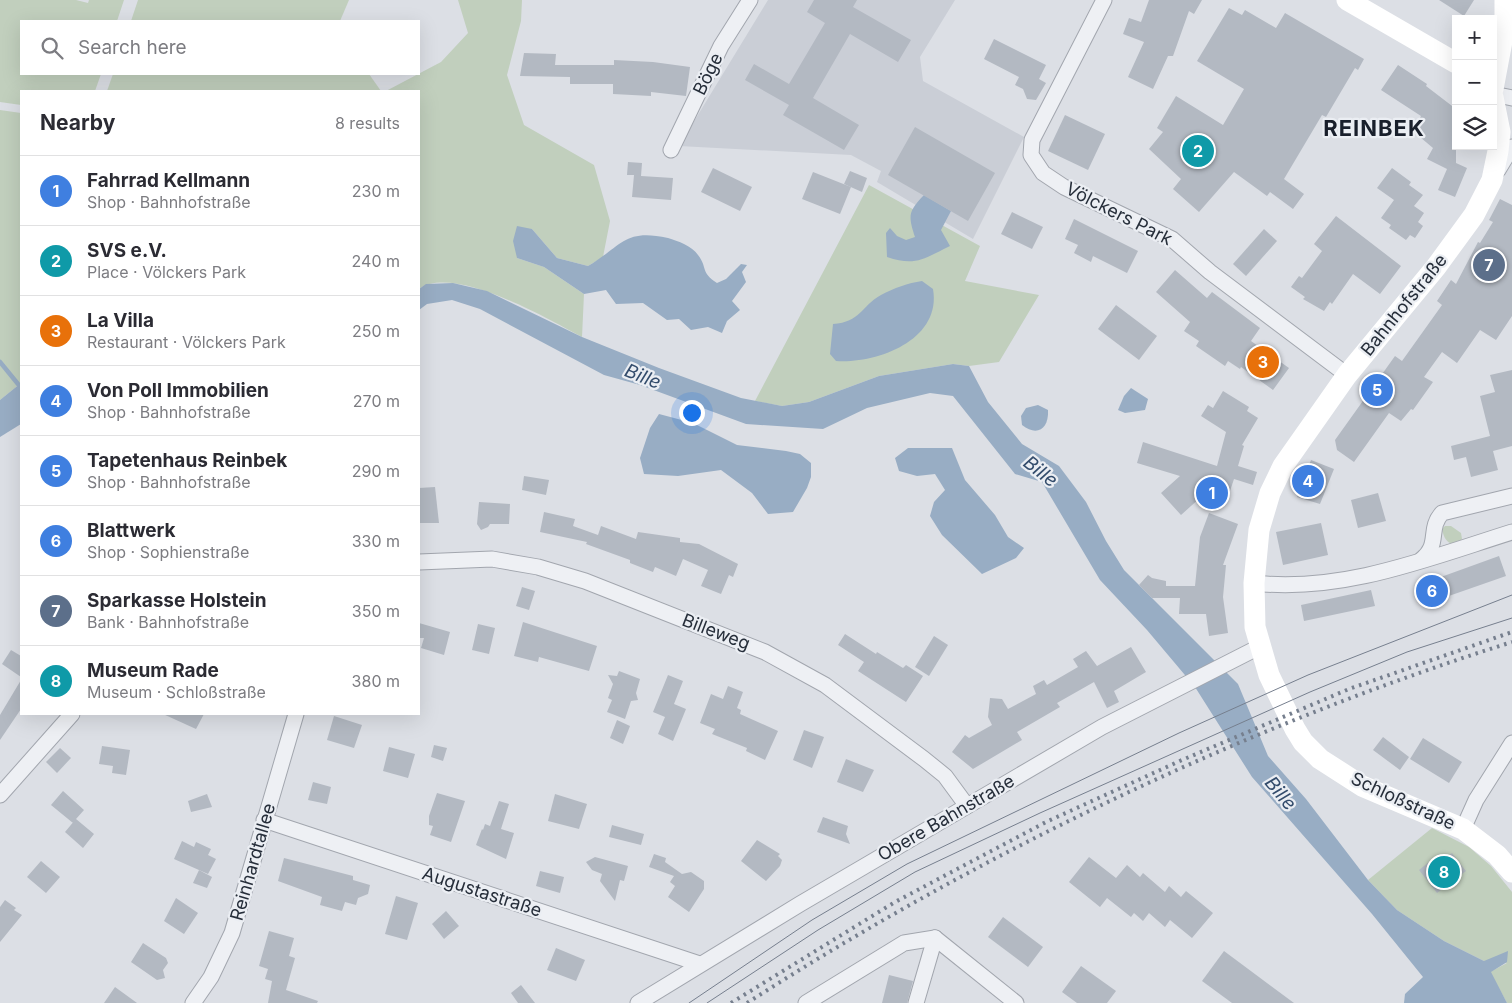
<!DOCTYPE html>
<html lang="en">
<head>
<meta charset="utf-8">
<style>
	body { margin:0; font-family:Inter,sans-serif; background:#f7f7f7; color:#2b2b33 }
	.controls { position:absolute; right:15px; top:15px; display:grid; overflow:hidden; border-radius:0px; box-shadow:0 5px 20px #0002 }
	.controls button { width:45px; height:45px; display:grid; place-items:center; padding:0; border:0; border-bottom:1px solid #e1e1e2; background:#fff; color:#2b2b33; font:25px sans-serif }
	.you { position:absolute; left:691px; top:412px; width:18px; height:18px; margin:-12px; border:4px solid #fff; border-radius:50%; background:#1a73e8; box-shadow:0 0 0 8px #1a73e833 }
	.badge { display:grid; place-items:center; width:32px; height:32px; border-radius:50%; background:#c64557; color:#fff; font-size:16px; font-weight:700 }
	.pin { position:absolute; translate:-50% -50%; border:2px solid #fff; box-shadow:0 1px 5px #0006 }
	.list { margin:0; padding:0; list-style:none }
	h2 { display:flex; justify-content:space-between; align-items:center; height:65px; margin:0; padding:0 20px; font-size:21px }
	h2 small { font-size:16px; font-weight:400; color:#7c7c81 }
	.list li { display:grid; grid-template-columns:32px 1fr auto; gap:15px; align-items:center; box-sizing:border-box; height:70px; padding:0 20px; border-top:1px solid #e1e1e2 }
	.list b { display:block; font-size:19px; white-space:nowrap }
	.list p { margin:0; font-size:16px; white-space:nowrap; color:#7c7c81 }
	.list em { font-size:16px; font-style:normal; color:#7c7c81 }
	.icon { flex:none; width:28px; height:28px; fill:none; stroke:currentColor; stroke-width:2; stroke-linecap:round; stroke-linejoin:round }
	.map { position:relative; flex:none; width:1512px; height:1003px; overflow:hidden }
	.search { position:absolute; background:#fff; box-shadow:0 5px 20px #0002; left:20px; top:20px; width:400px; height:55px; display:flex; align-items:center; gap:12px; box-sizing:border-box; padding:0 18px; border-radius:0px; color:#7c7c81; font-size:19px }
	.panel { position:absolute; background:#fff; box-shadow:0 5px 20px #0002; left:20px; top:90px; width:400px; height:625px; border-radius:0px }
	.map>svg:first-child { display:block }
	.built { fill:#caced6 }
	.green { fill:#c1cfbd }
	.water { fill:#98adc4 }
	.lines { fill:none; stroke-linecap:round; stroke-linejoin:round }
	.stream { stroke:#98adc4; stroke-width:4.5 }
	.building { fill:#b3b9c2 }
	.street-casing { stroke:#a2a6ae; stroke-width:17 }
	.street { stroke:#eef0f4; stroke-width:15 }
	.secondary { stroke:#fff; stroke-width:21 }
	.tram { stroke:#767f8e; stroke-width:1 }
	.rail { stroke:#767f8e; stroke-width:4; stroke-dasharray:2.5 5; stroke-linecap:butt }
	.labels { text-anchor:middle; stroke-width:4.5; stroke-linejoin:round; paint-order:stroke }
	.street-label { font-size:18px; fill:#262e3a; stroke:#ebeef3 }
	.water-label { font-size:19px; font-style:italic; fill:#334c6c; stroke:#ebeef3 }
	.district-label { font-size:22px; font-weight:bold; letter-spacing:1px; fill:#191f2b; stroke:#ebeef3 }
</style>
</head>
<body>
<div class="map">
<svg width="1512" height="1003" viewBox="0 0 1512 1003">
	<rect width="100%" height="100%" fill="#dcdfe5"/>
	<!-- built -->
	<polygon class="built" points="768,0 955,0 920,57 923,81 1024,137 973,239 877,182 881,171 851,155 679,146"/>
	<!-- green -->
	<g class="green">
		<polygon points="0,0 76,0 88,3 89,0 124,0 117,21 21,21 21,74 101,74 95,91 21,91 21,105 0,102"/>
		<polygon points="138,0 349,0 340,21 131,21"/>
		<path d="M458,0H522L521,21L507,75L524,125L594,165L610,221L603,257L588,266L557,258L532,229L517,258L544,267L584,294L582,337C548,319 454,264 419,289V91H386L441,62L468,33Z"/>
		<polygon points="113,74 369,74 381,91 107,91"/>
		<polygon points="0,110 21,113 21,383 0,400"/>
		<polygon points="869,185 980,246 965,281 1039,295 999,362 969,366 953,364 879,376 809,402 782,406 755,401"/>
		<path d="M1445,526H1451L1461,533L1462,539L1454,545C1446,542 1444,538 1442,529Z"/>
		<polygon points="1432,828 1469,847 1491,866 1512,892 1512,1003 1507,1003 1490,972 1507,963 1484,961 1444,941 1397,910 1368,880"/>
	</g>
	<!-- water -->
	<g class="water">
		<path d="M924,195L951,211L941,230L950,246C925,258 916,267 887,257L886,233L890,228L897,236L906,240L915,237C908,215 908,212 924,195Z"/>
		<path d="M517,226L532,229L557,258L588,266C622,246 624,228 668,238C678,241 692,246 698,255C708,268 700,272 717,283L726,279L741,264L747,265L742,272L746,282L732,301L740,310L727,321L722,333L708,327L691,330L679,319L667,320L643,303L616,304L606,290L584,294L544,267L517,258L513,241Z"/>
		<path d="M922,281L933,289C942,340 877,364 836,361L830,354L833,324C861,322 860,307 881,295C894,288 908,283 922,281Z"/>
		<polygon points="453,283 487,291 582,337 659,368 741,398 782,406 809,402 879,376 953,364 969,366 988,402 1022,444 1059,466 1086,502 1106,541 1124,570 1238,684 1268,756 1306,799 1368,880 1397,910 1444,941 1484,961 1508,951 1507,962 1491,972 1507,1003 1404,1003 1405,994 1423,977 1372,914 1252,777 1195,687 1147,630 1100,580 1042,482 1015,474 953,396 930,393 867,408 823,429 746,424 640,385 604,375 480,309 452,300 427,304 419,310 419,289 426,284"/>
		<polygon points="21,383 21,424 0,437 0,400"/>
		<polygon points="1131,388 1148,399 1145,410 1125,413 1118,410 1124,396"/>
		<path d="M1038,405L1048,410C1049,429 1037,437 1022,425L1021,416L1026,408Z"/>
		<polygon points="659,414 693,423 737,445 786,451 800,454 811,463 811,477 807,488 793,512 768,514 752,493 721,470 678,476 644,474 640,458 650,428"/>
		<polygon points="908,448 952,448 965,480 995,515 1008,537 1024,548 1016,558 982,574 942,535 930,516 934,502 945,490 935,474 917,476 899,471 895,458"/>
	</g>
	<g class="lines">
		<!-- stream -->
		<polyline class="stream" points="0,362 18,384"/>
	</g>
	<!-- building -->
	<g class="building">
		<polygon points="814,0 857,0 853,7 911,40 898,62 850,34 813,98 859,125 844,150 783,115 789,105 745,80 754,64 789,84 825,23 807,12"/>
		<polygon points="1149,0 1202,0 1194,14 1189,11 1173,56 1168,56 1153,89 1128,77 1144,42 1123,34 1129,18 1141,22"/>
		<polygon points="1439,0 1474,0 1464,16"/>
		<polygon points="1229,8 1242,15 1245,10 1276,28 1285,13 1364,59 1358,70 1355,68 1326,117 1322,115 1284,179 1304,194 1293,209 1270,192 1267,196 1234,172 1199,212 1173,189 1181,179 1149,149 1163,132 1157,128 1176,96 1223,125 1244,89 1197,61"/>
		<polygon points="994,39 1046,65 1039,79 1046,83 1036,100 1027,99 1023,89 1015,85 1019,77 984,59"/>
		<polygon points="524,53 556,54 555,65 614,65 614,60 653,62 690,67 686,96 651,92 651,96 613,94 613,84 570,84 570,77 520,76"/>
		<polygon points="1398,65 1427,84 1426,86 1456,109 1456,163 1467,168 1455,197 1438,190 1447,169 1427,159 1433,148 1414,132 1421,122 1419,120 1421,116 1381,90"/>
		<polygon points="1065,115 1105,134 1088,170 1048,151"/>
		<polygon points="915,127 995,173 968,221 888,175"/>
		<polygon points="628,162 642,163 641,176 673,178 671,200 632,197 634,175 627,175"/>
		<polygon points="713,168 752,187 740,211 701,192"/>
		<polygon points="1392,168 1411,182 1409,185 1423,195 1414,206 1424,213 1418,222 1423,226 1415,238 1410,235 1406,240 1389,228 1391,225 1381,218 1394,200 1377,188"/>
		<polygon points="850,171 867,178 862,192 844,184"/>
		<polygon points="813,172 851,187 840,214 802,199"/>
		<polygon points="1500,199 1512,205 1512,316 1496,340 1480,330 1457,363 1442,352 1424,377 1433,382 1413,410 1411,409 1401,421 1389,413 1354,462 1337,450 1335,440 1395,356 1402,361 1442,305 1437,301 1451,280 1456,284 1478,242 1480,243 1493,222 1489,220"/>
		<polygon points="1012,212 1043,227 1032,249 1001,234"/>
		<polygon points="1336,216 1401,266 1380,294 1353,274 1332,304 1330,302 1324,311 1303,299 1305,297 1291,287 1299,276 1302,278 1322,251 1314,244"/>
		<polygon points="1074,219 1138,251 1127,273 1093,256 1091,262 1074,253 1078,245 1065,239"/>
		<polygon points="1264,229 1277,241 1246,276 1233,264"/>
		<polygon points="1175,270 1207,298 1212,292 1260,328 1251,341 1289,368 1273,390 1241,367 1240,369 1228,361 1225,366 1196,346 1199,341 1184,331 1190,322 1156,292"/>
		<polygon points="1116,305 1157,336 1139,360 1098,329"/>
		<polygon points="1512,370 1512,446 1493,451 1498,470 1471,477 1466,457 1454,460 1451,446 1490,436 1480,396 1495,392 1490,375"/>
		<polygon points="1223,391 1249,407 1247,411 1258,418 1242,445 1244,446 1238,466 1257,472 1253,485 1234,479 1230,491 1218,488 1222,477 1214,491 1211,488 1181,515 1161,493 1180,476 1137,463 1143,442 1217,466 1226,432 1201,416 1208,405 1213,408"/>
		<polygon points="1311,460 1334,469 1320,504 1297,497"/>
		<polygon points="524,476 549,480 546,495 522,490"/>
		<polygon points="435,487 439,523 419,523 419,488"/>
		<polygon points="1378,493 1386,521 1358,528 1351,500"/>
		<polygon points="479,502 510,504 509,524 490,524 488,527 481,530 477,524"/>
		<polygon points="544,512 575,519 573,526 598,535 601,526 636,539 638,532 680,538 680,542 699,544 738,564 733,577 729,575 721,594 701,586 708,570 683,559 676,576 655,567 653,572 630,563 630,560 586,544 587,542 540,532"/>
		<polygon points="1209,513 1238,524 1223,565 1226,565 1223,597 1228,633 1209,636 1206,614 1179,614 1180,598 1152,598 1139,585 1148,575 1152,578 1166,581 1166,586 1195,586 1200,537"/>
		<polygon points="1321,523 1328,555 1283,565 1276,532"/>
		<polygon points="1499,556 1506,576 1423,605 1416,586"/>
		<polygon points="522,587 535,591 529,610 516,606"/>
		<polygon points="1371,590 1375,606 1304,621 1301,605"/>
		<polygon points="523,622 597,646 589,671 539,657 538,662 514,656"/>
		<polygon points="419,623 450,632 444,655 421,648 424,638 419,638"/>
		<polygon points="478,624 495,628 489,654 472,650"/>
		<polygon points="845,634 876,654 877,652 903,668 906,665 923,676 906,702 858,671 864,662 838,645"/>
		<polygon points="934,636 948,645 929,676 915,667"/>
		<polygon points="1131,647 1146,672 1114,691 1119,702 1107,708 1094,682 1057,703 1060,707 1017,732 1022,740 973,769 952,752 965,735 969,738 992,725 988,717 990,698 1002,699 1008,709 1036,694 1033,686 1044,680 1047,685 1078,667 1073,659 1086,651 1097,666"/>
		<polygon points="11,650 21,656 21,677 2,664"/>
		<polygon points="619,671 640,679 636,693 638,700 631,701 625,719 607,712 612,700 608,698 613,684 608,675 617,676"/>
		<polygon points="668,675 683,681 674,704 686,709 673,741 658,734 665,717 653,712"/>
		<polygon points="21,680 21,709 0,740 0,715"/>
		<polygon points="728,686 743,692 737,708 741,710 740,714 778,731 765,760 746,751 747,748 712,734 715,729 700,723 711,694 723,699"/>
		<polygon points="163,714 204,714 196,729"/>
		<polygon points="334,716 362,725 354,748 327,740"/>
		<polygon points="617,720 630,726 623,744 610,738"/>
		<polygon points="804,730 824,737 812,768 793,760"/>
		<polygon points="1383,737 1409,757 1400,770 1373,750"/>
		<polygon points="1423,738 1462,762 1449,783 1410,759"/>
		<polygon points="434,745 447,748 443,761 431,757"/>
		<polygon points="102,746 130,750 126,775 112,773 113,766 99,764"/>
		<polygon points="389,747 415,754 408,778 383,771"/>
		<polygon points="60,748 71,758 57,773 46,762"/>
		<polygon points="846,759 874,770 863,792 837,782"/>
		<polygon points="313,782 331,787 327,804 308,800"/>
		<polygon points="63,791 84,810 76,819 94,834 83,848 65,832 75,820 73,823 51,805"/>
		<polygon points="437,793 465,801 451,842 430,835 433,826 429,825 429,816"/>
		<polygon points="207,794 212,807 191,812 188,801"/>
		<polygon points="555,794 587,804 579,829 548,821"/>
		<polygon points="499,801 509,804 501,829 514,833 506,859 476,845 482,829 483,830 485,824 490,826"/>
		<polygon points="823,817 848,826 846,834 850,844 817,832"/>
		<polygon points="612,825 644,834 641,845 609,837"/>
		<polygon points="757,840 780,854 778,856 782,860 780,866 766,881 741,861"/>
		<polygon points="182,841 194,847 196,842 211,849 208,855 216,859 208,874 174,859"/>
		<polygon points="1452,853 1466,871 1437,893 1419,870 1439,854 1443,860"/>
		<polygon points="654,854 666,858 665,862 682,874 691,872 704,881 704,889 689,912 668,897 675,886 670,882 674,876 649,867"/>
		<polygon points="595,857 628,866 624,881 620,880 615,901 600,881 602,874 592,870 586,862"/>
		<polygon points="1089,857 1116,878 1127,865 1140,877 1143,873 1165,892 1169,886 1181,897 1186,891 1213,913 1192,938 1170,920 1165,927 1149,913 1143,921 1134,913 1131,917 1107,898 1100,907 1069,882"/>
		<polygon points="284,858 353,876 353,880 370,885 368,894 358,898 356,905 345,902 342,911 320,905 322,897 278,881"/>
		<polygon points="41,861 60,877 46,893 27,877"/>
		<polygon points="199,870 212,877 207,888 193,883"/>
		<polygon points="540,871 564,877 560,893 536,886"/>
		<polygon points="396,896 418,903 407,940 385,934"/>
		<polygon points="176,898 198,913 184,934 164,921"/>
		<polygon points="5,900 16,908 14,910 22,915 0,942 0,907"/>
		<polygon points="446,911 459,926 444,939 432,924"/>
		<polygon points="1003,917 1043,947 1028,967 988,937"/>
		<polygon points="269,931 294,938 289,956 295,958 286,990 318,1001 317,1003 268,1003 272,981 265,979 268,969 259,966"/>
		<polygon points="143,943 166,958 168,963 163,970 165,978 157,980 131,962"/>
		<polygon points="556,948 585,960 576,981 547,970"/>
		<polygon points="1224,951 1294,1003 1232,1003 1202,981"/>
		<polygon points="1081,966 1116,991 1107,1003 1077,1003 1062,992"/>
		<polygon points="889,975 913,981 907,1003 882,1003"/>
		<polygon points="521,985 535,1003 518,1003 511,993"/>
		<polygon points="115,987 137,1003 104,1003"/>
	</g>
	<g class="lines">
		<defs>
			<g id="street">
				<polyline points="1104,0 1032,140 1031,155 1043,173 1064,187 1172,239 1210,272 1347,375"/>
				<polyline points="1493,94 1512,98"/>
				<polyline points="671,150 721,46 750,0"/>
				<polyline points="1498,170 1512,147"/>
				<path d="M1421,560C1441,544 1427,530 1442,513L1512,496"/>
				<polyline points="419,562 492,559 538,567 585,581 765,652 825,685 924,759 945,776 967,806"/>
				<path d="M1254,583C1343,593 1429,558 1512,532"/>
				<polyline points="0,795 72,714"/>
				<polyline points="264,820 700,964"/>
				<polyline points="1463,829 1476,800 1512,743"/>
				<polyline points="935,938 1016,1003"/>
				<polyline points="193,1003 211,977 232,933 296,714"/>
				<polyline points="638,1003 800,904 1102,727 1261,646"/>
				<polyline points="806,1003 904,943 935,938"/>
				<polyline points="916,1003 935,938"/>
			</g>
		</defs>
		<!-- street casing -->
		<use href="#street" class="street-casing"/>
		<!-- street -->
		<use href="#street" class="street"/>
		<!-- secondary -->
		<g class="secondary">
			<polyline points="1347,0 1456,63"/>
			<polyline points="1493,89 1505,25 1505,0"/>
			<polyline points="1493,97 1500,132 1498,151 1492,180 1474,215 1436,267 1347,375 1283,466 1270,493 1259,530 1254,583 1255,627 1269,675 1295,729 1303,742 1320,759 1362,786 1463,829 1497,855 1512,872"/>
		</g>
		<!-- tram -->
		<g class="tram">
			<polyline points="689,1003 812,920 907,864 1179,733 1308,675 1512,595"/>
			<polyline points="707,1003 818,930 915,872 1040,813 1310,692 1407,652 1512,618"/>
		</g>
		<!-- rail -->
		<g class="rail">
			<polyline points="731,1003 895,902 1046,822 1182,760 1349,689 1512,632"/>
			<path d="M747,1003C982,852 1245,726 1512,642"/>
		</g>
	</g>
	<g class="labels">
		<!-- street labels -->
		<g class="street-label">
			<text transform="translate(708 74) rotate(-64)" y="6">Böge</text>
			<text transform="translate(1119 214) rotate(27)" y="6">Völckers Park</text>
			<text transform="translate(1404 305) rotate(-51)" y="6">Bahnhofstraße</text>
			<text transform="translate(716 632) rotate(21)" y="6">Billeweg</text>
			<text transform="translate(1403 801) rotate(25)" y="6">Schloßstraße</text>
			<text transform="translate(946 818) rotate(-30)" y="6">Obere Bahnstraße</text>
			<text transform="translate(253 862) rotate(-74)" y="6">Reinhardtallee</text>
			<text transform="translate(482 892) rotate(18)" y="6">Augustastraße</text>
		</g>
		<!-- water labels -->
		<g class="water-label">
			<text transform="translate(643 376) rotate(22)" y="7">Bille</text>
			<text transform="translate(1041 471) rotate(38)" y="7">Bille</text>
			<text transform="translate(1281 793) rotate(50)" y="7">Bille</text>
		</g>
		<!-- district labels -->
		<g class="district-label">
			<text x="1374" y="136">REINBEK</text>
		</g>
	</g>
</svg>
<div class="controls">
<button>+</button>
<button>−</button>
<button><svg class="icon" aria-label="layers" viewBox="0 0 24 24"><path d="M12 4l9 5-9 5-9-5zM3 14l9 5 9-5"/></svg></button>
</div>
<div class="you"></div>
<div class="pin badge" style="left:1212px;top:493px;background:#3f7fe0">1</div>
<div class="pin badge" style="left:1198px;top:151px;background:#0f9aa8">2</div>
<div class="pin badge" style="left:1263px;top:362px;background:#e8710a">3</div>
<div class="pin badge" style="left:1308px;top:481px;background:#3f7fe0">4</div>
<div class="pin badge" style="left:1377px;top:390px;background:#3f7fe0">5</div>
<div class="pin badge" style="left:1432px;top:591px;background:#3f7fe0">6</div>
<div class="pin badge" style="left:1489px;top:265px;background:#5c6f8a">7</div>
<div class="pin badge" style="left:1444px;top:872px;background:#0f9aa8">8</div>
<div class="search"><svg class="icon" aria-label="search" viewBox="0 0 24 24"><circle cx="10" cy="10" r="6"/><path d="M15 15l6 6"/></svg>Search here</div>
<section class="panel">
<h2>Nearby<small>8 results</small></h2>
<ul class="list">
<li><span class="badge" style="background:#3f7fe0">1</span><div><b>Fahrrad Kellmann</b><p>Shop · Bahnhofstraße</p></div><em>230 m</em></li>
<li><span class="badge" style="background:#0f9aa8">2</span><div><b>SVS e.V.</b><p>Place · Völckers Park</p></div><em>240 m</em></li>
<li><span class="badge" style="background:#e8710a">3</span><div><b>La Villa</b><p>Restaurant · Völckers Park</p></div><em>250 m</em></li>
<li><span class="badge" style="background:#3f7fe0">4</span><div><b>Von Poll Immobilien</b><p>Shop · Bahnhofstraße</p></div><em>270 m</em></li>
<li><span class="badge" style="background:#3f7fe0">5</span><div><b>Tapetenhaus Reinbek</b><p>Shop · Bahnhofstraße</p></div><em>290 m</em></li>
<li><span class="badge" style="background:#3f7fe0">6</span><div><b>Blattwerk</b><p>Shop · Sophienstraße</p></div><em>330 m</em></li>
<li><span class="badge" style="background:#5c6f8a">7</span><div><b>Sparkasse Holstein</b><p>Bank · Bahnhofstraße</p></div><em>350 m</em></li>
<li><span class="badge" style="background:#0f9aa8">8</span><div><b>Museum Rade</b><p>Museum · Schloßstraße</p></div><em>380 m</em></li>
</ul>
</section>
</div>
</body>
</html>
